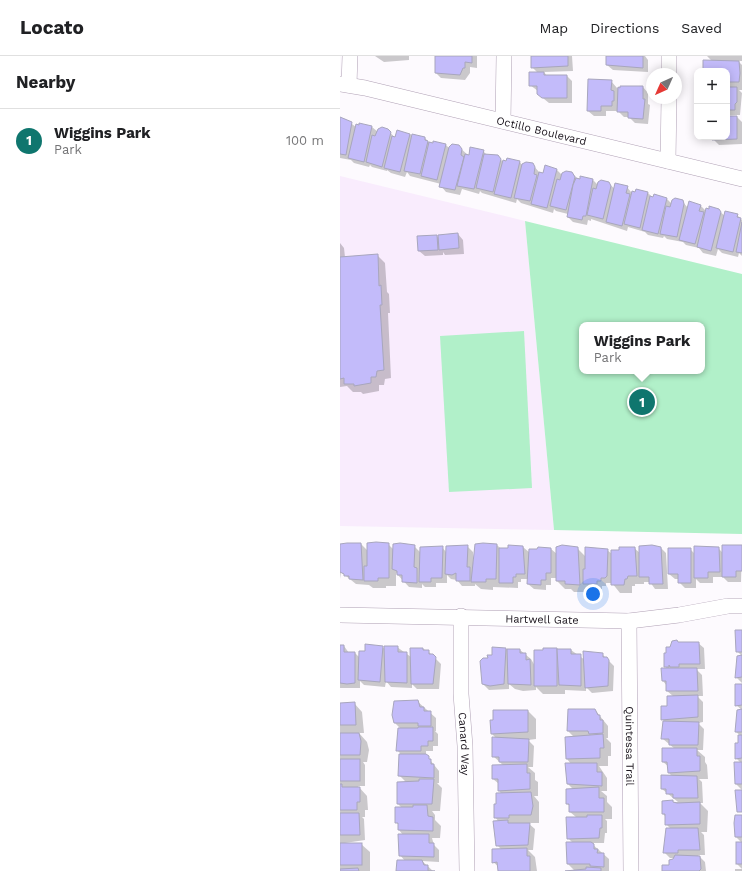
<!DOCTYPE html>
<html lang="en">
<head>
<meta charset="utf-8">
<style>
	body { margin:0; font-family:"Work Sans",sans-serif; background:#f2f2f2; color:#202124 }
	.controls { position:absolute; right:12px; top:12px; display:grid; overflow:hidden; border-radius:8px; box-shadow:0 2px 10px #0003 }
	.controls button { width:36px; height:36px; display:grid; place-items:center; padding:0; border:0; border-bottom:1px solid #e0e0e0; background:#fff; color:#202124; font:20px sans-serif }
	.compass { position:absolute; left:306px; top:12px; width:36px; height:36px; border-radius:50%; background:#fff; box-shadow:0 2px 10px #0003; rotate:225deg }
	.you { position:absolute; left:253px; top:538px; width:14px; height:14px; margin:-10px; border:3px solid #fff; border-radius:50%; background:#1a73e8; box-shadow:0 0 0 6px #1a73e833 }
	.badge { display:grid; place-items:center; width:26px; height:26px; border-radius:50%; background:#0f766e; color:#fff; font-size:13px; font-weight:700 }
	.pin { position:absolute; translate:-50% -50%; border:2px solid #fff; box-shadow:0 1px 4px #0006 }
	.popup { position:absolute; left:239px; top:266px; width:126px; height:52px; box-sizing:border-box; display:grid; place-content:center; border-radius:8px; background:#fff; filter:drop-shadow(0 1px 3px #0005); font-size:13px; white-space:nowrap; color:#757577 }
	.popup b { font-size:15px; color:#202124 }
	.popup::after { content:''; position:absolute; left:50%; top:100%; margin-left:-8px; border:8px solid transparent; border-top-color:#fff }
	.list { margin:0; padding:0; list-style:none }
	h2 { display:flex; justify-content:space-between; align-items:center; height:52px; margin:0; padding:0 16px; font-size:17px }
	h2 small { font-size:13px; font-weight:400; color:#757577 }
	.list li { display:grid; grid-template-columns:26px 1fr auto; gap:12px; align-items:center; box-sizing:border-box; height:64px; padding:0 16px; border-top:1px solid #e0e0e0 }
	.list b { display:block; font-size:15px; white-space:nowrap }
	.list p { margin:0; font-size:13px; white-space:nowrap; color:#757577 }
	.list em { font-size:13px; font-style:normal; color:#757577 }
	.map { position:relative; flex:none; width:402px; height:815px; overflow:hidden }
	header { display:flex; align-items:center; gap:24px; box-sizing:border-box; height:56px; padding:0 20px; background:#fff; border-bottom:1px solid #e0e0e0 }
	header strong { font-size:19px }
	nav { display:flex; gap:22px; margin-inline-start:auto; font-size:14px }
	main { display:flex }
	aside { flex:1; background:#fff }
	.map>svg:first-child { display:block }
	.built { fill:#f9ecfd }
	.green { fill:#b1f0c9; fill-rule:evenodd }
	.shadow { fill:#0003 }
	.building { fill:#c3bbfa; stroke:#a8a6bd }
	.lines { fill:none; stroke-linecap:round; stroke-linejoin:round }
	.minor-casing { stroke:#b0a1b5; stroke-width:16 }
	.minor { stroke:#fff; stroke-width:15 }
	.labels { text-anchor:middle; stroke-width:3; stroke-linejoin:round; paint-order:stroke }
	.street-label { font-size:11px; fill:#19131b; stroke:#fdfafe }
</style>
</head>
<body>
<header>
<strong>Locato</strong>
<nav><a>Map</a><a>Directions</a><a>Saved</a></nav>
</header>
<main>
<aside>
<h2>Nearby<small></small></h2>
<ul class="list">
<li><span class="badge">1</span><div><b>Wiggins Park</b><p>Park</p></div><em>100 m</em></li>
</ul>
</aside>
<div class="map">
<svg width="402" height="815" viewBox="0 0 402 815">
	<rect width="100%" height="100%" fill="#fdfafe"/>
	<!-- built -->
	<polygon class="built" points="0,120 185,165 214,474 0,470"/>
	<!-- green -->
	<g class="green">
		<path d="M185,165L402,218V478L214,474ZM242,269H362V315H242Z"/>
		<polygon points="184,275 192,432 109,436 100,280"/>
	</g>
	<!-- shadow -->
	<g class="shadow">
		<polygon points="35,0 69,0 69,4 44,6"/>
		<polygon points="95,0 137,0 137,12 130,11 130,17 125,24 101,22 96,17"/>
		<polygon points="192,0 232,0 233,15 204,16 207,20 227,20 232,25 232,47 209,47 198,38 198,35 190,29 198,17 192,11"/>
		<polygon points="268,0 305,0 308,4 308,16 273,14 267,9"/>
		<polygon points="367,0 402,0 402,5 398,5 402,9 402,34 399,34 402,37 400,59 387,59 387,15 363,15 372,5"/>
		<polygon points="271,25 277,32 303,31 308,37 308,48 310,49 308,68 295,67 289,61 284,61 278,55 266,55 266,60 254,60 248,55"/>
		<polygon points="387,61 397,61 402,66 402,88 379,89 371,81 387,81"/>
		<polygon points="0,62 5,63 16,71 20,68 32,71 38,76 48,74 56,83 70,78 73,81 85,82 90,87 106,89 109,92 118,90 129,100 143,95 148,100 158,100 162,105 180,106 182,109 192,108 200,117 203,118 217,114 222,119 232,117 238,123 253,124 258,129 268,127 275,133 287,131 291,136 308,137 312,141 326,142 332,148 342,145 348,152 360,149 366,155 378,154 385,160 397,159 402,164 402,200 399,197 398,201 382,197 378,193 376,200 363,197 359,192 346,189 343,186 327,183 324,180 323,182 308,179 305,176 288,171 287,175 251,163 251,165 248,164 247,169 233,166 228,161 228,158 216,155 214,153 213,157 181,147 177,143 176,147 142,137 140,135 139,138 122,133 120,139 106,136 101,130 101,128 70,120 67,116 65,121 51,117 47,114 47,115 32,111 30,109 29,111 14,107 11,104 0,102"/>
		<polygon points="118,178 123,184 124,198 105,199 103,196 103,199 85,200 79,195 96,180 99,182"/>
		<polygon points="0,187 4,192 5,201 37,199 45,207 47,236 49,238 50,257 48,257 51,322 45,323 44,329 39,329 39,335 23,338 21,336 13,336 7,330 0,331 0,337"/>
		<polygon points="21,488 28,495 48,488 53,493 74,490 81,497 102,491 106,496 127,490 133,496 133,511 135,511 157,489 161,493 183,491 190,497 211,493 217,498 237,492 246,501 267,494 272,498 280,495 294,492 300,497 321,492 326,497 328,533 315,533 310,526 304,526 304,528 295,528 295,530 292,530 292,537 280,537 272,527 266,527 266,530 262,530 262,533 249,533 247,530 247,536 234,536 231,533 225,533 217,525 217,522 211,522 211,529 206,529 206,534 194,533 188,528 188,523 181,523 181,526 178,526 178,532 153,531 153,534 141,533 135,528 135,530 122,530 117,524 111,523 107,519 107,527 96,527 96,531 85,531 82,528 82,532 69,531 56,517 56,530 46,530 46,532 33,532 29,529 16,528 1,516 0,523 0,492"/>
		<polygon points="402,490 401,526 388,526 383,521 373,521 373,527 360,527 356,523 356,532 345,532 339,526 339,523 335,523 329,518 350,493 355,498 378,492 383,497"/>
		<polygon points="402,574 402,627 396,621 402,600 397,595"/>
		<polygon points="333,586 358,587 364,592 365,613 356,613 362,619 363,640 357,640 363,646 363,666 358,667 364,673 363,694 357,694 365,701 365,706 367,709 368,723 359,723 362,726 363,747 360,747 368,755 367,776 361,776 364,779 365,799 358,799 365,806 366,815 323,815 330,810 335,802 330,802 324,796 331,773 326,768 326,761 323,758 323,746 338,746 322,733 322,720 332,720 329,717 329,711 323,706 335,693 323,683 324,665 322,663 333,640 327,635 327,630 323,625 327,613 325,610 327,598"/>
		<polygon points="0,590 4,590 9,597 15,597 20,602 26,596 42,591 45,593 57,591 71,601 83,593 88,595 101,608 99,633 77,633 72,628 72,632 51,631 46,625 45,631 24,629 20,625 20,632 0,632"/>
		<polygon points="153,592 180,594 191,603 195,610 217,593 231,594 245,604 262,598 274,610 273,635 252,637 246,631 246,635 225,634 225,638 203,638 196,631 196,634 183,635 175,633 169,628 169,633 149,634 143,628 150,603 153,600"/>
		<polygon points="402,629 402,734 396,728 401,707 396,702 401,680 396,676 402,654 396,649"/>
		<polygon points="77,645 96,662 96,675 95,675 98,678 98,690 93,690 93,695 86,695 86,699 99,715 99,727 97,727 102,732 100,755 92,755 95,759 95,764 101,770 100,782 92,782 94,789 99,794 99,806 82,805 93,815 58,815 65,805 60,799 63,779 59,774 59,769 56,766 62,752 58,748 66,726 59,719 60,697 57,694 61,673 55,667"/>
		<polygon points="14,647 22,656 24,677 19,677 27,686 29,694 27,706 23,706 25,709 25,730 18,730 27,740 28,754 25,754 25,761 22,761 24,763 25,784 5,787 21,788 30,796 30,815 0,815 0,648"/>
		<polygon points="255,654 268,670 268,682 266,682 271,687 271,700 268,700 268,710 259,710 267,722 267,735 261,735 267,740 267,746 272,751 272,763 265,763 267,765 267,777 265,777 264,787 251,787 269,803 269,815 226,815 235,815 228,808 233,787 228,782 236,761 230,756 230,750 227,748 233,733 228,728 231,708 227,703 234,681 228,675"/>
		<polygon points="188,655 196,663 196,683 188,684 194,690 193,711 188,711 195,717 195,724 198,726 198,740 194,740 199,746 199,767 188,767 195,773 193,794 188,794 195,801 197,815 159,815 159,811 153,806 161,793 157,789 159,766 155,761 162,738 159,735 159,728 153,723 164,710 153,700 156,682 152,678"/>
		<polygon points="402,760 402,787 396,781"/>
		<polygon points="402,787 402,813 397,808"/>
		<rect x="395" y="813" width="7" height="2"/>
	</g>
	<!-- building -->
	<g class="building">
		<polygon points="95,0 132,0 132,7 125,6 125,12 123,12 120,19 95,17"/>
		<polygon points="191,0 228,0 228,10 191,12"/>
		<polygon points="266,0 303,0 303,12 266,9"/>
		<polygon points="363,4 399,5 400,17 399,26 387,26 387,15 361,15 363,13"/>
		<polygon points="189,16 204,16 204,19 227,19 227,42 202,42 197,38 197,30 189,30"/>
		<polygon points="248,23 272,24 271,34 274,35 274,45 272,45 272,50 261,50 261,55 247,55"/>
		<polygon points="280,30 303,30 303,43 305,43 303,63 288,62 288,56 277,56 278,31 280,32"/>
		<polygon points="387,31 397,31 397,46 395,48 395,54 387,54"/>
		<polygon points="387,60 397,60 397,83 372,84 369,81 387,81"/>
		<polygon points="0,61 12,66 6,99 0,98"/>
		<polygon points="19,67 32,70 24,106 8,102 16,68 19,69"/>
		<polygon points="42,71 48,73 51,76 42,111 26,106 32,79 35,80 38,73"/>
		<polygon points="57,74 70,78 60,116 44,112 52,80 55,81"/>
		<polygon points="72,78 85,81 85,84 88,85 80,118 64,115"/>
		<polygon points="93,85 106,88 97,124 81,120 89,86 93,87"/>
		<polygon points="112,88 119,89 122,93 121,99 124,101 115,134 99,131 109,91"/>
		<polygon points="130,91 144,94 134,133 117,130 125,98 129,99"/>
		<polygon points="144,98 158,99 161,103 153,136 136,132"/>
		<polygon points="167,102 180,105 171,142 154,138 163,104 166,105"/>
		<polygon points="186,106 193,107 195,111 194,118 197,119 190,145 174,142 182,108"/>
		<polygon points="205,109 217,113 207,152 191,148 199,116 203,117"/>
		<polygon points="226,115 232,116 235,121 226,154 210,150 217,123 220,124 222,117"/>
		<polygon points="240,120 253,123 246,160 243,160 242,164 227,161 233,129 236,122 240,123"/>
		<polygon points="261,124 269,126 271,130 263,163 247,159 253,132 256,133 258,126"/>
		<polygon points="275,127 288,130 286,137 290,138 282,170 266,166"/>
		<polygon points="296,133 308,136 300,172 284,168 292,135 295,136"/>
		<polygon points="314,138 327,142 318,178 302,174 310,140 313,141"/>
		<polygon points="335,142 343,144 344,148 337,181 320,178 326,150 330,151 332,144"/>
		<polygon points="349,145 361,149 359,155 364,156 355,188 339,184"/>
		<polygon points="369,150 379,153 381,156 371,195 357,191 366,152 369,153"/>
		<polygon points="385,155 398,158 397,161 401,162 393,196 376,192"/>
		<polygon points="402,166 402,197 396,196"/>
		<polygon points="118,177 119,192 99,194 98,179"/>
		<polygon points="97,179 98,194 78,195 77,180"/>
		<polygon points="38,198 39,230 41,229 42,249 40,249 44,314 37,315 36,321 31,321 31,327 14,330 14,328 4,328 4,322 0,323 0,201"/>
		<polygon points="36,486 49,487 49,522 38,522 38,525 24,525 24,510 27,510 27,487"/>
		<polygon points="7,487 21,487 23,524 9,523 9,520 4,520 4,518 0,516 0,488"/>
		<polygon points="60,487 75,489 74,511 77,512 77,527 62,526 62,519 57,519 57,515 52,513 53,488"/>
		<polygon points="143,487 157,488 156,523 146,523 146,526 131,526 135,488"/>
		<polygon points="128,489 127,511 130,511 130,525 116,525 116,517 112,519 105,518 106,490"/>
		<polygon points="168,489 183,490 185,518 176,518 176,521 173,521 173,527 159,527 159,492 168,492"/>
		<polygon points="222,489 238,491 240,529 225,528 225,525 216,525 216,491"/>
		<polygon points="312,489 321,491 323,528 309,528 309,521 299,521 299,490"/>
		<polygon points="382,489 402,489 402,515 396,515 396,521 382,521"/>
		<polygon points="103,490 102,522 91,522 91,526 79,526 80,491"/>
		<polygon points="354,490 379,491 380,516 368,516 368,522 354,522"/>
		<polygon points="198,491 211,492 211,517 206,517 206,524 201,524 201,529 187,528 189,493 197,493"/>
		<polygon points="245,491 268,493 267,520 265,522 261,522 261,525 257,525 257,528 243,528 243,513 245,513"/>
		<polygon points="279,491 295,491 297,520 288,520 287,523 285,523 284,529 271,529 271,494 279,494"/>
		<polygon points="328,492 351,492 351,527 338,527 338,518 328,518"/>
		<polygon points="395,574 402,574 402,596 396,596"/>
		<polygon points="337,584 338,586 359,586 360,608 339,608 339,611 330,611 329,609 329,611 324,611 324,597 326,597 326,591 330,591 332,585"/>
		<polygon points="25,588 43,590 40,626 18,624 19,595 25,595"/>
		<polygon points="0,589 4,589 4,596 15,596 15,627 7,628 0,627"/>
		<polygon points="44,590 58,590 58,596 67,596 67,627 45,626"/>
		<polygon points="152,591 166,592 164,628 150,630 142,628 140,605 143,602 148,602 147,599 152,599"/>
		<polygon points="70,592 83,592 83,594 89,594 89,598 93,598 96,601 93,628 71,628"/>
		<polygon points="203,592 217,592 217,630 194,630 194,594 203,594"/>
		<polygon points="167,593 180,593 180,597 186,597 186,604 190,603 191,629 168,628"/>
		<polygon points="217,593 231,593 231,598 241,598 241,630 219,629"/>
		<polygon points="243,595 263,597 263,601 267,601 269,604 268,630 245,632"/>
		<polygon points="402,599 402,621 395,622 397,600"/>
		<polygon points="321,612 357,612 358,635 326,635 326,625 322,625"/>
		<polygon points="395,628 402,628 402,649 395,650"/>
		<polygon points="358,639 358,661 321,664 321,650 327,650 327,640"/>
		<polygon points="78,644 80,651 84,651 84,655 91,655 91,670 78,670 78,667 54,667 52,659 54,645"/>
		<polygon points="15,646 16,669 0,669 0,647"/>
		<polygon points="228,653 255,653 258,659 260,659 260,664 263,664 263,677 249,678 248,675 227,675"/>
		<polygon points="402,653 402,676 395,676 397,654"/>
		<polygon points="153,654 188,654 188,676 151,678 150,664 153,664"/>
		<polygon points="323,665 359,666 358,689 329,689 329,683 321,683"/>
		<polygon points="78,671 93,671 93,685 88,685 88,690 81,690 81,695 56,695 58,672 78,672"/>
		<polygon points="0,677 19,677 21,685 20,699 0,699"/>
		<polygon points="263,678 264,692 260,692 260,702 226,703 225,681"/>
		<polygon points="398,679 402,679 402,702 395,703 395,687 398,687"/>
		<polygon points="152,681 189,683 188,706 159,706 159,701 152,701"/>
		<polygon points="322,692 357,692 357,700 360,700 360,715 328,717 327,706 322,706"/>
		<polygon points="59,698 86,698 89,700 89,703 91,703 91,708 94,708 94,722 58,720"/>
		<rect x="0" y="703" width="20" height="22"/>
		<polygon points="394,706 402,706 402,728 395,728"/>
		<polygon points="225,707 257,707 257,716 262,716 262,730 227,728"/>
		<polygon points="187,708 187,717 190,717 190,733 158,735 158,723 152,723 152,709"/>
		<polygon points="321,719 357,720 358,742 333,742 333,738 326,738 326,733 321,733"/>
		<polygon points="79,723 94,723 92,748 57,748 57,726 79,725"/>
		<polygon points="0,728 2,728 2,731 20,731 20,746 17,746 17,754 0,754"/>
		<polygon points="259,731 259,742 264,742 264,756 229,756 229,748 226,748 226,733"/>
		<polygon points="395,734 402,734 402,756 397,756"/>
		<polygon points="191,736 193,750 191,759 169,759 169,762 154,762 154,748 156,748 156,737"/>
		<polygon points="333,744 333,746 337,747 360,746 360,768 325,769 325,758 322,758 322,745"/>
		<polygon points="73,749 87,749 88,760 93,761 93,775 58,774 58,767 55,767 55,751 73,751"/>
		<polygon points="0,757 19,757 20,779 0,779"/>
		<polygon points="247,759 262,759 262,772 260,772 259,782 227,783 226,761 247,761"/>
		<polygon points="395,759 402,759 402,781 395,781 394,767"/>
		<polygon points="168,764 168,767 190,767 188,789 156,790 153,765"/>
		<polygon points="326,772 358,772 360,794 338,794 338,797 323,797"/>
		<polygon points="58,778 89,778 89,787 94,787 94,801 59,800"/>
		<polygon points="226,786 251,786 254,788 254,793 258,793 257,797 264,797 264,811 250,810 250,808 227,808"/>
		<rect x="396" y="786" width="6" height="22"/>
		<rect x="0" y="787" width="22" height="22"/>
		<polygon points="187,792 187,800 190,800 190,815 158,815 157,806 152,807 152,793"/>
		<polygon points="335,799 360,800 361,813 359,815 322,815 322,809 329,809 329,804 333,803"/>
		<polygon points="57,804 82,804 84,809 88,809 88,815 95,815 56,815"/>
		<polygon points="246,811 261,812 261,815 225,815 246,813"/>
		<polygon points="18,812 19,815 0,815 0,813"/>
	</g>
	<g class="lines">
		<defs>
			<g id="minor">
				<polyline points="329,18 329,0"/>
				<path id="s1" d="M0,28L25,32L402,123"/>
				<polyline points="9,29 10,0"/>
				<polyline points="163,65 164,0"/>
				<polyline points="328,105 329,42"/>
				<path id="s2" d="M0,559L289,565L339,559L388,550H402"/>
				<path id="s3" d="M121,560V638L125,690L127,815"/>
				<path id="s4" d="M289,565L291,815"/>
			</g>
		</defs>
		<!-- minor casing -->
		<use href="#minor" class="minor-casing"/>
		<!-- minor -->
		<use href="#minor" class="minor"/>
	</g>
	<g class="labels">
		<!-- street labels -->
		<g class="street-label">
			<text dy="4" stroke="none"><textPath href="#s1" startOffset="207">Octillo Boulevard</textPath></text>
			<text dy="4" stroke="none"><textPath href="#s2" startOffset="202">Hartwell Gate</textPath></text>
			<text dy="4" stroke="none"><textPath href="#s3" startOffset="128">Canard Way</textPath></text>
			<text dy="4" stroke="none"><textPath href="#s4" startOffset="125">Quintessa Trail</textPath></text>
		</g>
	</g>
</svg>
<div class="controls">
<button>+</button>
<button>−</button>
</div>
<svg class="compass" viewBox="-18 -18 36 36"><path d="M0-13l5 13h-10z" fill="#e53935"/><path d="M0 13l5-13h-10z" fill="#757577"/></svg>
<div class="you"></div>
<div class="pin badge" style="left:302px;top:346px">1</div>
<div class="popup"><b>Wiggins Park</b>Park</div>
</div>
</main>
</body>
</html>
